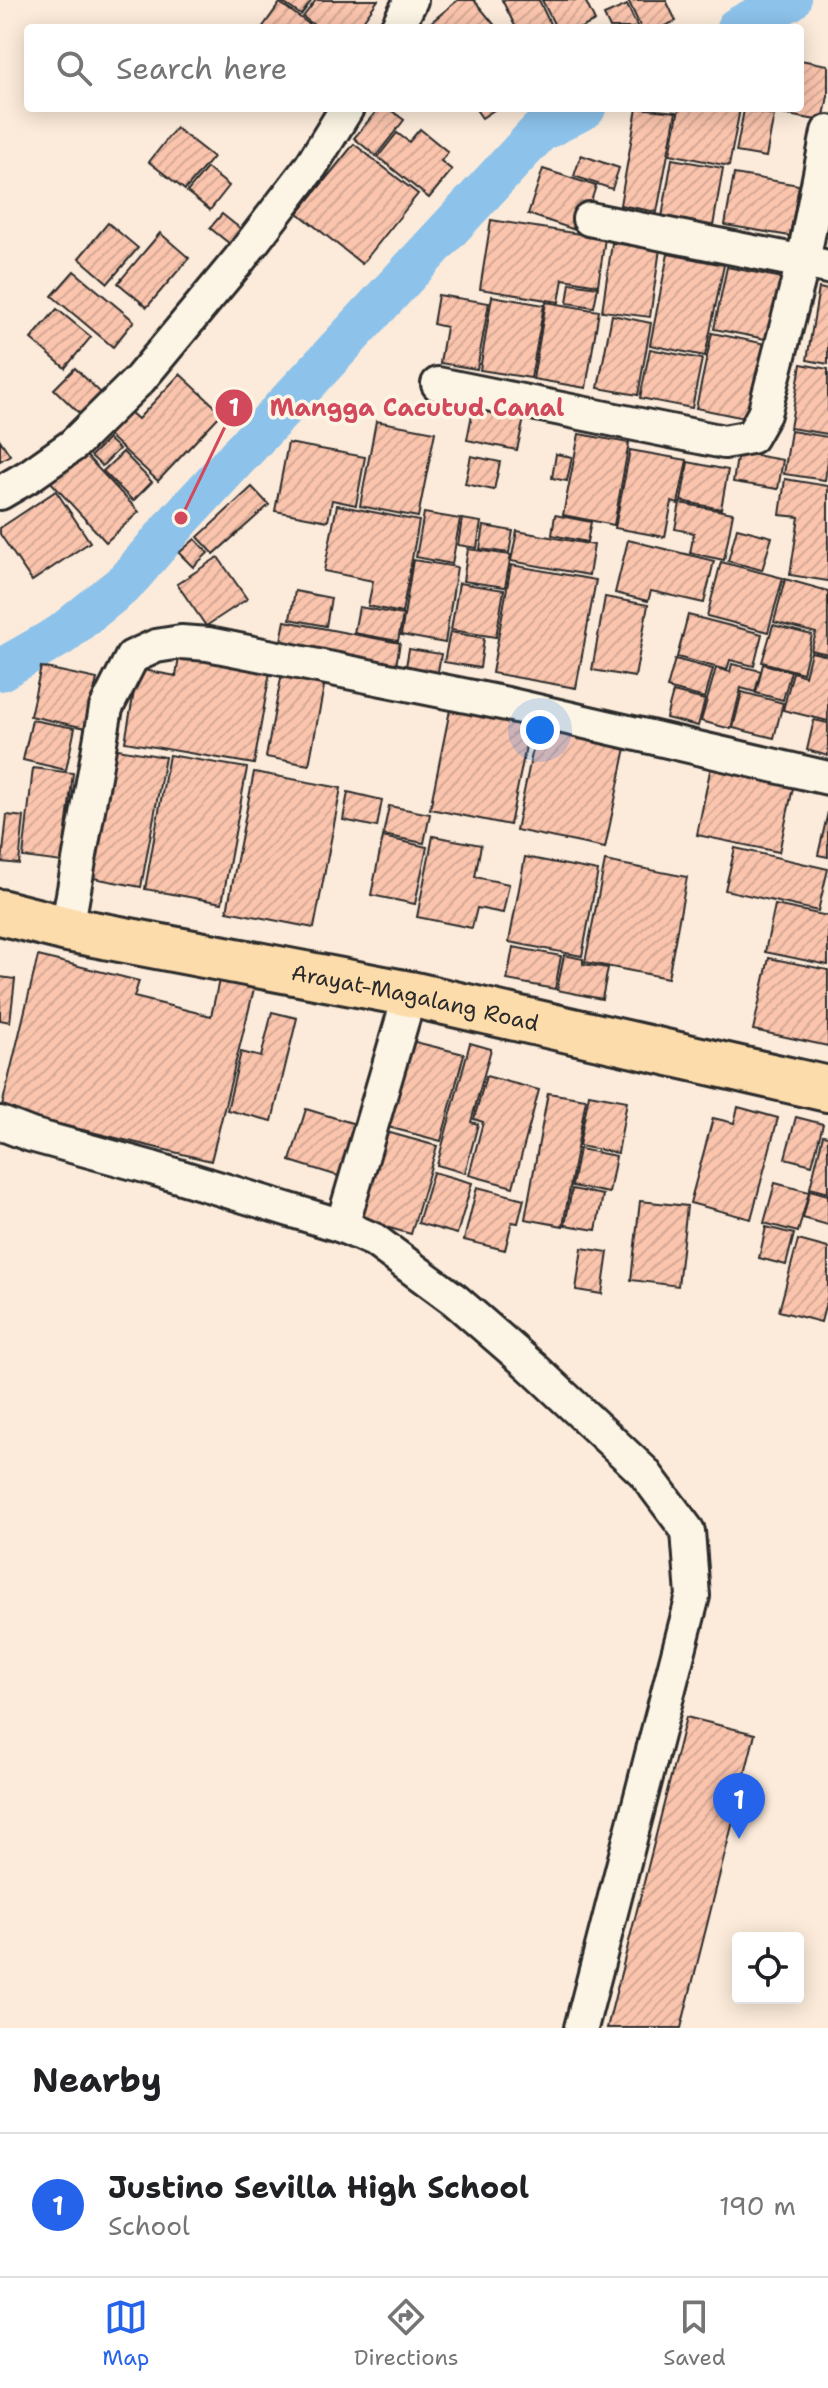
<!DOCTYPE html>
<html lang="en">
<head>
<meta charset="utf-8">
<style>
	body { margin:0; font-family:"Shantell Sans",sans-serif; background:#f2f2f2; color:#202124 }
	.controls { position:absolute; right:24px; bottom:24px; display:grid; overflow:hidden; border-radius:8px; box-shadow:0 4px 20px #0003 }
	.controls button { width:72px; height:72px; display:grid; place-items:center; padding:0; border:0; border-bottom:2px solid #e0e0e0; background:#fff; color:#202124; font:40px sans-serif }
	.you { position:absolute; left:540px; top:730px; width:28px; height:28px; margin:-20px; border:6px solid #fff; border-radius:50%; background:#1a73e8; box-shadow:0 0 0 12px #1a73e833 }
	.badge { display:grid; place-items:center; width:52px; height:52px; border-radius:50%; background:#2563eb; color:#fff; font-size:26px; font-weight:700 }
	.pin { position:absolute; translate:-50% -66px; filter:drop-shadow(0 2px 4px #0008) }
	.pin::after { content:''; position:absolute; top:42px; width:28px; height:24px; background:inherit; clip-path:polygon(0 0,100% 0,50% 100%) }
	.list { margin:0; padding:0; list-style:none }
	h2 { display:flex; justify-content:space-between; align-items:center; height:104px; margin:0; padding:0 32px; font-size:34px }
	h2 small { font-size:26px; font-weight:400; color:#757577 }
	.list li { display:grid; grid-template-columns:52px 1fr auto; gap:24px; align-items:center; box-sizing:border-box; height:144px; padding:0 32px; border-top:2px solid #e0e0e0 }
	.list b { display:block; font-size:30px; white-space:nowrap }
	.list p { margin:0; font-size:26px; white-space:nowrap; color:#757577 }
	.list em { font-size:26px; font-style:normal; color:#757577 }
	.icon { flex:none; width:44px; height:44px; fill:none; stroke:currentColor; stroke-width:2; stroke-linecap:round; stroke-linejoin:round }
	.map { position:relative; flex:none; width:828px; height:2028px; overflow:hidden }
	.search { position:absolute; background:#fff; box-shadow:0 4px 20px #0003; left:24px; right:24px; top:24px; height:88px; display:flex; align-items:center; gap:20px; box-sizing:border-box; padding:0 28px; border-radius:8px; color:#757577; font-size:30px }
	.sheet { height:248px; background:#fff }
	nav { display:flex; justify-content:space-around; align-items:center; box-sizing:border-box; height:112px; border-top:2px solid #e0e0e0; background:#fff; font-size:22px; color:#757577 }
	nav a { display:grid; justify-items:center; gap:4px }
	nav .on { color:#2563eb }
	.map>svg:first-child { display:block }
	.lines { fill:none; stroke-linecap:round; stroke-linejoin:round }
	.canal { stroke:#8dc2ea; stroke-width:42 }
	.building { fill:url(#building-hatch); stroke:#2b2b2b; stroke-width:2 }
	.street-casing { stroke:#2b2b2b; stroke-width:38 }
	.primary-casing { stroke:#2b2b2b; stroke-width:50 }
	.street { stroke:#fcf5e5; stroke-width:32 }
	.primary { stroke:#fddcac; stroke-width:44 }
	.labels { text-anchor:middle; stroke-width:7; stroke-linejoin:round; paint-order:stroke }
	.street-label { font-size:22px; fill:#2b2b2b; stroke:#fcf5e5 }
	.leader { fill:none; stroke:#d1495b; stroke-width:3 }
	.callout-dot { fill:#d1495b; stroke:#fcf5e5; stroke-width:3 }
	.mark-label { font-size:24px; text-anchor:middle; font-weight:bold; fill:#fff }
	.callout-label { font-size:24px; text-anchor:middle; font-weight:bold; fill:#d1495b; stroke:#fcf5e5; stroke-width:7; stroke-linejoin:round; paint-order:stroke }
</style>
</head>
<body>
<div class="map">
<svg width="828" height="2028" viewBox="0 0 828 2028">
	<defs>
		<pattern id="building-hatch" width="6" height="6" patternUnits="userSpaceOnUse" patternTransform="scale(2)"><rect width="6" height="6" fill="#fac4ad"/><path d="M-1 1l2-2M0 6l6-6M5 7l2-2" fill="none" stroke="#d6a995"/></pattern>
	</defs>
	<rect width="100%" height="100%" fill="#fcebda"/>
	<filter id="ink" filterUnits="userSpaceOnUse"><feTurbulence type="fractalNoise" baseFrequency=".0125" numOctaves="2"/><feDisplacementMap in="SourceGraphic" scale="16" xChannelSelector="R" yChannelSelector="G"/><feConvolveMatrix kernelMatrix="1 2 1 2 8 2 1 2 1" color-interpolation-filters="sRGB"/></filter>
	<g filter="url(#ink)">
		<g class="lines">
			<!-- canal -->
			<g class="canal">
				<polyline points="737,28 790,0"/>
				<polyline points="0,670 61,635 125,583 181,518 539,132 585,108"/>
			</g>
		</g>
		<!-- building -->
		<g class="building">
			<polygon points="279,0 312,0 301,15"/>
			<polygon points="316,0 378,0 358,28 318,28 303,17"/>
			<polygon points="458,0 474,0 497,28 432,28 429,24"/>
			<polygon points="502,0 539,0 552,28 516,28"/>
			<polygon points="542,0 585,0 595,21 581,28 556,28"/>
			<polygon points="628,0 666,0 676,21 660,28 641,28"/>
			<polygon points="280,3 309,24 307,28 262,28"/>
			<polygon points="627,5 638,28 610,28 604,15"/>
			<polygon points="800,60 828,65 828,96 823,121 781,114 782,108 800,108"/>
			<polygon points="379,108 388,108 404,120 376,156 354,138"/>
			<polygon points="475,108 497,108 482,118"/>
			<polygon points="637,108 676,112 657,212 620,205"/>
			<polygon points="679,108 740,109 729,166 670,154"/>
			<polygon points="744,110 774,115 766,157 736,152"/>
			<polygon points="176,128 213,157 185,190 149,162"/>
			<polygon points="420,129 448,152 441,161 452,170 429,198 378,157 397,133 409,142"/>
			<polygon points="354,144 418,194 362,264 298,213"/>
			<polygon points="581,155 619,168 612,189 574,176"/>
			<polygon points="672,159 723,168 712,232 661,223"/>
			<polygon points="207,168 229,186 210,210 187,192"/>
			<polygon points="543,169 596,186 581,232 528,214"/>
			<polygon points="734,174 799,185 790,236 725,225"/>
			<polygon points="222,214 247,234 235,248 210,228"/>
			<polygon points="491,220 605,238 598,285 563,279 559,302 480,289"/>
			<polygon points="108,223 138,248 108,283 79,258"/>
			<polygon points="160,233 189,258 147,307 118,283"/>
			<polygon points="612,243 660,249 650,317 602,311"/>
			<polygon points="668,254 724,265 705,356 650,345"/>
			<polygon points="727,267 783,278 771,340 714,329"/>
			<polygon points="74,271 134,321 113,347 52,296"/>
			<polygon points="570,283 598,287 594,307 567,303"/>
			<polygon points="819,288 828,290 828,364 807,360"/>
			<polygon points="438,295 489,303 477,369 440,363 446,327 433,324"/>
			<polygon points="492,296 544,305 531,378 480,370"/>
			<polygon points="546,302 599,311 586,388 533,379"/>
			<polygon points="57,309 91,337 65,368 31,339"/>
			<polygon points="612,315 651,323 638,395 598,388"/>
			<polygon points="712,333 775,346 759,421 696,408"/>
			<polygon points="650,349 702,359 692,408 640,398"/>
			<polygon points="801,364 828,369 828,434 790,428"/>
			<polygon points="75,368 102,394 81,415 54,389"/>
			<polygon points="180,374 222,413 158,481 108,435 130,412 138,419"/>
			<polygon points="474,404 525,414 517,450 467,440"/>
			<polygon points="376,421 435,432 418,517 360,506"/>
			<polygon points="791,431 828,437 828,461 825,480 784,474"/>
			<polygon points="579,434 629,443 614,525 563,515"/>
			<polygon points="108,439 119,449 102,466 91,456"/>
			<polygon points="0,440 10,455 0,461"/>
			<polygon points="288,443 365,457 356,505 332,500 328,521 275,511"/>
			<polygon points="81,450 139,512 106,542 49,480"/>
			<polygon points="630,450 687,460 678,504 672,502 665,537 615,528"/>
			<polygon points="123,452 152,482 133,501 103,471"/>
			<polygon points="738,452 783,460 778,489 733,482"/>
			<polygon points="556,454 572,457 567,481 552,478"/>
			<polygon points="471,456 500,462 494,490 465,484"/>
			<polygon points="688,462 728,470 721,509 681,501"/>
			<polygon points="785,479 828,486 828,581 790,575 799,517 780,515"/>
			<polygon points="252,487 269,505 214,554 198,537"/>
			<polygon points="56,491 90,542 32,581 0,534 0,528"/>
			<polygon points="680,503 733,513 724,560 690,553 694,533 675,529"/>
			<polygon points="337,505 419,521 402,613 368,606 373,581 324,571"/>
			<polygon points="424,513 460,519 452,564 416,557"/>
			<polygon points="555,515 591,522 587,542 552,535"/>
			<polygon points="462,519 481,522 477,548 458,545"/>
			<polygon points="484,526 513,531 509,553 480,549"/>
			<polygon points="737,528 772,537 762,570 728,561"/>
			<polygon points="517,531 594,545 589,575 511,561"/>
			<polygon points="195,539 208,553 193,567 179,553"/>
			<polygon points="628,540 714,561 704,603 651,591 648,601 615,593"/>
			<polygon points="468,549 511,555 505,587 463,581"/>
			<polygon points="218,557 247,599 206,626 177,584"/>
			<polygon points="413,560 457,567 445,643 401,635"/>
			<polygon points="721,562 783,578 768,632 707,616"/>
			<polygon points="511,565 596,580 576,688 492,673"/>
			<polygon points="785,579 828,591 828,654 811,650 816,633 774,622"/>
			<polygon points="459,583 504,590 496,637 451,630"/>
			<polygon points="295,591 331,598 326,626 290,619"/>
			<polygon points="605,597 648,605 635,677 592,670"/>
			<polygon points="359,607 403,615 398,641 354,633"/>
			<polygon points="688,615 762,634 754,666 730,660 727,670 677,657"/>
			<polygon points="285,621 400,643 394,677 278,656"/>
			<polygon points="773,625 812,635 803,673 762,662"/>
			<polygon points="450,632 484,638 480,668 444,662"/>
			<polygon points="181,645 272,661 254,764 125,742 138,669 176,676"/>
			<polygon points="409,649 441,654 437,677 405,672"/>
			<polygon points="811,652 828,656 828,721 783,710 793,672 805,676"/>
			<polygon points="675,659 713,669 705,698 667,688"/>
			<polygon points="732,664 761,671 755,692 741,688 731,729 701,721 716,668 730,672"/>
			<polygon points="763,664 791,671 783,700 756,693"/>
			<polygon points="41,667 97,679 86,728 30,716"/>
			<polygon points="283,668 326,676 309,765 266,757"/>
			<polygon points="673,692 705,700 698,726 666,718"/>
			<polygon points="742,692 783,703 774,738 733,728"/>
			<polygon points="452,700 532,716 510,825 430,809"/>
			<polygon points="32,720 75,728 66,770 23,760"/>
			<polygon points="539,720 628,738 605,848 516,830"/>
			<polygon points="814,720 828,723 828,756 807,750"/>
			<polygon points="112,748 165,757 141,887 88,877"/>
			<polygon points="169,755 247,768 222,903 145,889"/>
			<polygon points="711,766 794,783 779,852 697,835"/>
			<polygon points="33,768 73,773 62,862 23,857"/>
			<polygon points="254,772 341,788 314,928 227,911"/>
			<polygon points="348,792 382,800 377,827 343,820"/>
			<polygon points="389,806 430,814 424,843 383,835"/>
			<polygon points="828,812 828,857 818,855"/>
			<polygon points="7,815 24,817 19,864 2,862"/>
			<polygon points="433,836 481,845 475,877 509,884 503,913 477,908 472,928 417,917"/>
			<polygon points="383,837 427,847 415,904 371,895"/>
			<polygon points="735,848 828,869 818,911 725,890"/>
			<polygon points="525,857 598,871 582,956 509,942"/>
			<polygon points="605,861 687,877 668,978 585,962"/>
			<polygon points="775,905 828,916 828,965 765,952"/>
			<polygon points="513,947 561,956 555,989 507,980"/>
			<polygon points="564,955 583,959 583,964 608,968 602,999 557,990"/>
			<polygon points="38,956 139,981 134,997 211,1016 219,980 254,989 211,1161 1,1110"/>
			<polygon points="769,958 828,970 828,1046 753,1030"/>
			<polygon points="0,977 15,979 10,1022 0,1020"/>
			<polygon points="272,1012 297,1018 272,1121 227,1110 241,1052 261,1057"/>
			<polygon points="407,1040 464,1054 441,1141 384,1126"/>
			<polygon points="470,1043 491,1049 471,1122 478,1124 465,1173 437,1165"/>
			<polygon points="486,1076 539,1090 513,1187 469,1175 483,1122 474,1119"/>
			<polygon points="548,1093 586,1099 563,1226 525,1219"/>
			<polygon points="589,1094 627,1101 618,1153 579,1146"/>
			<polygon points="738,1107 778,1118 751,1219 690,1203 713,1118 734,1123"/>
			<polygon points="306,1109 365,1127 348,1179 290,1161"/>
			<polygon points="796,1117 823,1124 812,1165 785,1158"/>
			<polygon points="383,1131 437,1146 411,1234 357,1219"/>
			<polygon points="823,1135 828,1136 828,1193 810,1188"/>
			<polygon points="579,1149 616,1156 609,1193 572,1186"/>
			<polygon points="433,1172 472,1183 457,1234 418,1223"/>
			<polygon points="775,1183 809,1192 798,1232 764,1223"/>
			<polygon points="477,1187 524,1199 518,1223 512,1222 505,1250 464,1240"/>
			<polygon points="572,1189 603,1195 596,1230 565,1225"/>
			<polygon points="810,1190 828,1195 828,1225 803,1218"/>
			<polygon points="640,1201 687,1206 678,1286 631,1280"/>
			<polygon points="766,1227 794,1234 786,1265 759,1258"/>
			<polygon points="798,1240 828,1248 828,1295 821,1322 779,1311"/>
			<polygon points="582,1248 608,1252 602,1294 576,1290"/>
			<polygon points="686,1717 755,1734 681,2028 607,2028"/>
		</g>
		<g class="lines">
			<defs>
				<g id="street">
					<polyline points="397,28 411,0"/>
					<polyline points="589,219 828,267"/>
					<polyline points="438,384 724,442 751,437 764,414 803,262 828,132"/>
					<polyline points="0,493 29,476 73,445 140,379 239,260 311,166 347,108"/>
					<polyline points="67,929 106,708 132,657 156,646 181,642 208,644 507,704 828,778"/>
					<polyline points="0,1123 31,1135 152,1168 342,1226 374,1240 455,1300 531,1366 644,1472 688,1531 693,1596 581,2028"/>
					<polyline points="342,1226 410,994"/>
				</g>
				<g id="primary">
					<path id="s1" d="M0,912L67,929L410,994L828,1089"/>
				</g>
			</defs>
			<!-- street casing -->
			<use href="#street" class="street-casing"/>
			<!-- primary casing -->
			<use href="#primary" class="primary-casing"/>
			<!-- street -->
			<use href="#street" class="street"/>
			<!-- primary -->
			<use href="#primary" class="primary"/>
		</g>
	</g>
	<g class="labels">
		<!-- street labels -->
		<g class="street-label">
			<text dy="8" stroke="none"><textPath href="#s1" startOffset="424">Arayat-Magalang Road</textPath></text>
		</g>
	</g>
	<!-- callouts -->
	<path class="leader" d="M181 518L234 408"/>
	<g class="callout-dot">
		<circle cx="181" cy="518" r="8"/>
		<circle cx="234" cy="408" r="20"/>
	</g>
	<g class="mark-label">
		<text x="234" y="416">1</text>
	</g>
	<g class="callout-label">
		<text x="417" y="416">Mangga Cacutud Canal</text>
	</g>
</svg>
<div class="controls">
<button><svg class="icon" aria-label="locate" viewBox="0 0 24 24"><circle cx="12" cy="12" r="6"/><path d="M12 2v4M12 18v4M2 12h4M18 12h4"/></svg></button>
</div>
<div class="you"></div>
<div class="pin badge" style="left:739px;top:1839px">1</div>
<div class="search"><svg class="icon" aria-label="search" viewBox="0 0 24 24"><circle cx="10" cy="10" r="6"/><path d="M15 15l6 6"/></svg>Search here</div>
</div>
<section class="sheet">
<h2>Nearby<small></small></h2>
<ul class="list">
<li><span class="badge">1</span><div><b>Justino Sevilla High School</b><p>School</p></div><em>190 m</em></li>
</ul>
</section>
<nav>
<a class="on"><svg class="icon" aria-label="map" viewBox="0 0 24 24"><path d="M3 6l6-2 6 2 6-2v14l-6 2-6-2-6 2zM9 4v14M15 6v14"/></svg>Map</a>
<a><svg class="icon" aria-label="directions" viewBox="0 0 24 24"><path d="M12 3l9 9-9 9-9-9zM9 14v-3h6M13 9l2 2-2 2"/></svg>Directions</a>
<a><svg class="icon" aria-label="saved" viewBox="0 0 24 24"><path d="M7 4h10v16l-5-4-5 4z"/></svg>Saved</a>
</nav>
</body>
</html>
